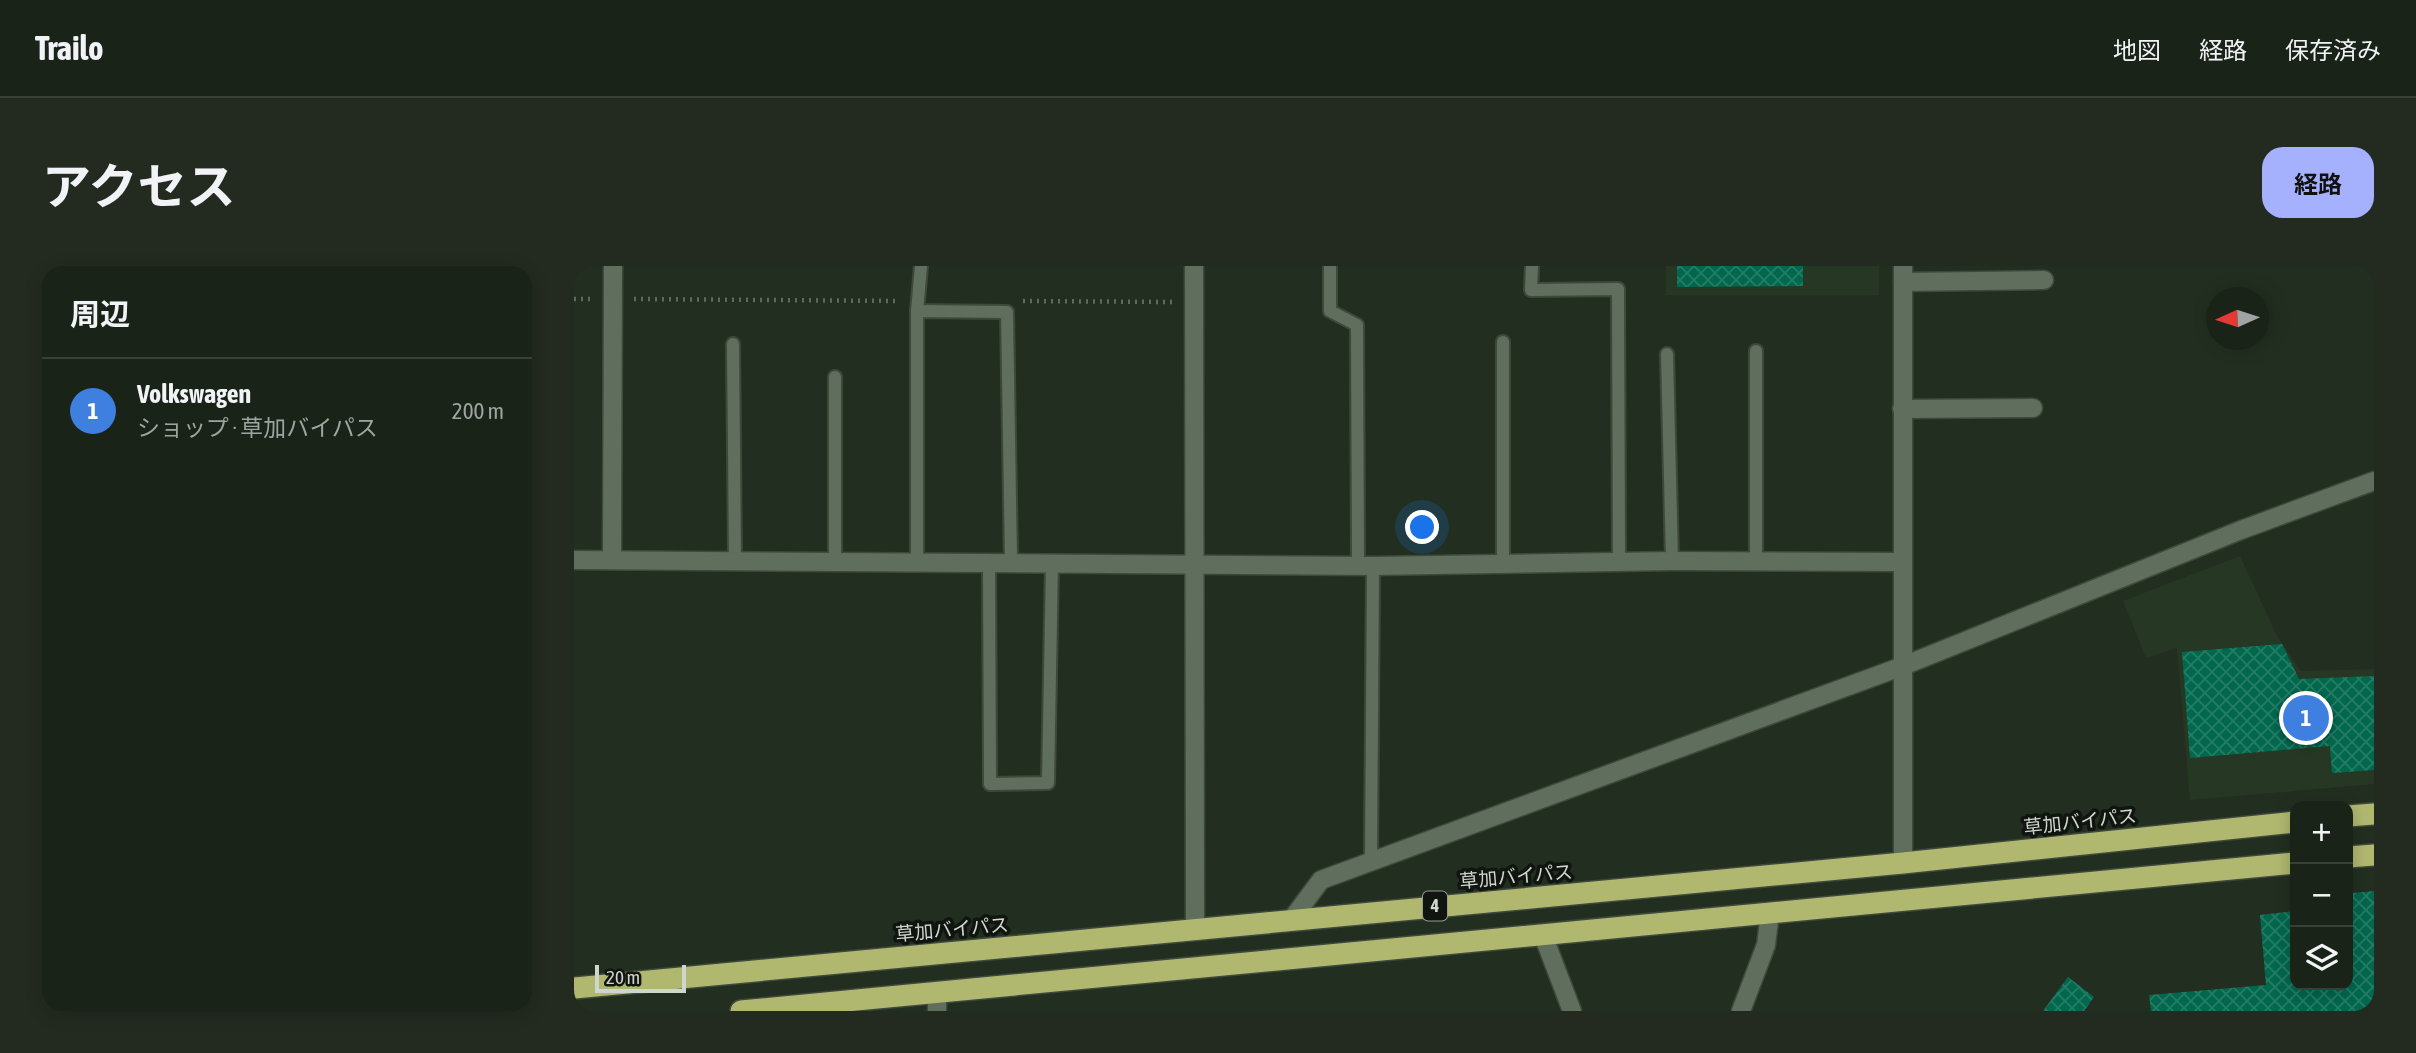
<!DOCTYPE html>
<html lang="ja">
<head>
<meta charset="utf-8">
<style>
	body { margin:0; font-family:"Asap Condensed","Noto Sans JP",sans-serif; background:#232b21; color:#f1f3f6 }
	.controls { position:absolute; right:21px; bottom:21px; display:grid; overflow:hidden; border-radius:14px; box-shadow:0 4px 18px #0003 }
	.controls button { width:63px; height:63px; display:grid; place-items:center; padding:0; border:0; border-bottom:2px solid #384037; background:#1a2318; color:#f1f3f6; font:35px sans-serif }
	.compass { position:absolute; left:1632px; top:21px; width:63px; height:63px; border-radius:50%; background:#1a2318; box-shadow:0 4px 18px #0003; rotate:267deg }
	.scale { position:absolute; left:21px; bottom:18px; width:91px; box-sizing:border-box; padding-left:7px; border:4px solid #ced7cd; border-top:0; font-size:19px; line-height:24px; white-space:nowrap; color:#ced7cd; -webkit-text-stroke:5px #10150f; paint-order:stroke }
	.you { position:absolute; left:849px; top:262px; width:24px; height:24px; margin:-18px; border:5px solid #fff; border-radius:50%; background:#1a73e8; box-shadow:0 0 0 10px #1a73e833 }
	.badge { display:grid; place-items:center; width:46px; height:46px; border-radius:50%; background:#a5b1fc; color:#fff; font-size:23px; font-weight:700 }
	.pin { position:absolute; translate:-50% -50%; border:4px solid #fff; box-shadow:0 2px 7px #0006 }
	.list { margin:0; padding:0; list-style:none }
	h2 { display:flex; justify-content:space-between; align-items:center; height:91px; margin:0; padding:0 28px; font-size:30px }
	h2 small { font-size:23px; font-weight:400; color:#9fa4a2 }
	.list li { display:grid; grid-template-columns:46px 1fr auto; gap:21px; align-items:center; box-sizing:border-box; height:105px; padding:0 28px; border-top:2px solid #384037 }
	.list b { display:block; font-size:26px; white-space:nowrap }
	.list p { margin:0; font-size:23px; white-space:nowrap; color:#9fa4a2 }
	.list em { font-size:23px; font-style:normal; color:#9fa4a2 }
	.icon { flex:none; width:38px; height:38px; fill:none; stroke:currentColor; stroke-width:2; stroke-linecap:round; stroke-linejoin:round }
	.map { position:relative; flex:none; width:1800px; height:745px; overflow:hidden; border-radius:21px }
	header { display:flex; align-items:center; gap:42px; box-sizing:border-box; height:98px; padding:0 35px; background:#1a2318; border-bottom:2px solid #384037 }
	header strong { font-size:33px }
	nav { display:flex; gap:38px; margin-inline-start:auto; font-size:24px }
	.intro { display:flex; align-items:center; justify-content:space-between; box-sizing:border-box; height:168px; padding:0 42px }
	h1 { margin:0; font-size:49px }
	.button { padding:18px 32px; border-radius:21px; background:#a5b1fc; color:#111; font-size:24px; font-weight:700 }
	main { display:flex; gap:42px; padding:0 42px }
	aside { flex:1; background:#1a2318; border-radius:21px; box-shadow:0 4px 18px #0003 }
	.map>svg:first-child { display:block }
	.built { fill:#263823 }
	.building { fill:url(#building-cross-hatch) }
	.lines { fill:none; stroke-linecap:round; stroke-linejoin:round }
	.lane-casing { stroke:#3e493c; stroke-width:16 }
	.street-casing { stroke:#3e493c; stroke-width:21 }
	.highway-casing { stroke:#3e493c; stroke-width:24 }
	.path { stroke:#5e6a5c; stroke-width:4.5; stroke-dasharray:2 5; stroke-linecap:butt }
	.lane { stroke:#5f6e5d; stroke-width:12 }
	.street { stroke:#5f6e5d; stroke-width:18 }
	.highway { stroke:#b0b870; stroke-width:21 }
	.labels { text-anchor:middle; stroke-width:7; stroke-linejoin:round; paint-order:stroke }
	.shield { fill:#10150f; stroke:#959d94; stroke-width:2 }
	.shield-label { font-size:18px; font-weight:bold; fill:#ced7cd }
	.street-label { font-size:19px; fill:#ced7cd; stroke:#10150f }
</style>
</head>
<body>
<header>
<strong>Trailo</strong>
<nav><a>地図</a><a>経路</a><a>保存済み</a></nav>
</header>
<div class="intro"><h1>アクセス</h1><a class="button">経路</a></div>
<main>
<aside>
<h2>周辺<small></small></h2>
<ul class="list">
<li><span class="badge" style="background:#3f7fe0">1</span><div><b>Volkswagen</b><p>ショップ · 草加バイパス</p></div><em>200 m</em></li>
</ul>
</aside>
<div class="map">
<svg width="1800" height="745" viewBox="0 0 1800 745">
	<defs>
		<pattern id="building-cross-hatch" width="8" height="8" patternUnits="userSpaceOnUse" patternTransform="scale(1.75)"><rect width="8" height="8" fill="#01674d"/><path d="M0 0l8 8M0 8l8-8" fill="none" stroke="#257c65"/></pattern>
	</defs>
	<rect width="100%" height="100%" fill="#222f20"/>
	<!-- built -->
	<g class="built">
		<rect x="1092" y="0" width="213" height="29"/>
		<polygon points="1666,290 1703,370 1727,405 1800,403 1800,518 1616,534 1603,382 1572,392 1549,335"/>
	</g>
	<!-- building -->
	<g class="building">
		<polygon points="1103,0 1229,0 1229,20 1103,21"/>
		<polygon points="1708,378 1725,413 1800,410 1800,504 1758,507 1756,480 1616,492 1608,386"/>
		<polygon points="1800,625 1800,745 1577,745 1575,729 1692,719 1686,649 1721,645 1721,719 1774,719 1774,641 1779,640 1778,627"/>
		<polygon points="1494,711 1520,731 1510,745 1469,745"/>
	</g>
	<g class="lines">
		<defs>
			<g id="lane">
				<polyline points="756,0 756,45 783,59 784,300"/>
				<polyline points="958,0 957,24 1044,23 1045,296"/>
				<polyline points="343,45 347,0"/>
				<polyline points="159,78 161,294"/>
				<polyline points="1093,88 1098,295"/>
				<polyline points="261,111 261,297"/>
				<polyline points="343,295 343,45 433,46 437,295"/>
				<polyline points="415,295 416,518 474,517 478,297"/>
				<polyline points="1182,296 1182,85"/>
				<polyline points="929,298 929,76"/>
				<polyline points="797,595 799,300"/>
			</g>
			<g id="street">
				<polyline points="620,0 621,663"/>
				<polyline points="1329,16 1470,14"/>
				<polyline points="1328,143 1459,142"/>
				<polyline points="0,294 799,300 1098,295 1327,296"/>
				<polyline points="38,294 39,0"/>
				<polyline points="1329,597 1329,0"/>
				<polyline points="718,653 747,614 1329,400 1667,264 1800,215"/>
				<polyline points="969,669 998,745"/>
				<polyline points="363,727 363,745"/>
				<polyline points="1167,745 1192,679 1196,647"/>
			</g>
			<g id="highway">
				<polyline points="1774,550 1800,548"/>
				<polyline points="1774,591 1800,589"/>
				<polyline points="0,722 1329,597 1721,556"/>
				<polyline points="167,745 1721,597"/>
			</g>
		</defs>
		<!-- lane casing -->
		<use href="#lane" class="lane-casing"/>
		<!-- street casing -->
		<use href="#street" class="street-casing"/>
		<!-- highway casing -->
		<use href="#highway" class="highway-casing"/>
		<!-- path -->
		<g class="path">
			<polyline points="0,33 17,33"/>
			<polyline points="60,33 325,35"/>
			<polyline points="449,35 598,36"/>
		</g>
		<!-- lane -->
		<use href="#lane" class="lane"/>
		<!-- street -->
		<use href="#street" class="street"/>
		<!-- highway -->
		<use href="#highway" class="highway"/>
	</g>
	<g class="labels">
		<!-- shield labels -->
		<rect class="shield" x="849" y="625.5" width="24" height="29" rx="5"/>
		<g class="shield-label">
			<text x="861" y="646">4</text>
		</g>
		<!-- street labels -->
		<g class="street-label">
			<text transform="translate(1506 555) rotate(-6)" y="7">草加バイパス</text>
			<text transform="translate(942 610) rotate(-5)" y="7">草加バイパス</text>
			<text transform="translate(378 663) rotate(-5)" y="7">草加バイパス</text>
		</g>
	</g>
</svg>
<div class="controls">
<button>+</button>
<button>−</button>
<button><svg class="icon" aria-label="layers" viewBox="0 0 24 24"><path d="M12 4l9 5-9 5-9-5zM3 14l9 5 9-5"/></svg></button>
</div>
<svg class="compass" viewBox="-18 -18 36 36"><path d="M0-13l5 13h-10z" fill="#e53935"/><path d="M0 13l5-13h-10z" fill="#9fa4a2"/></svg>
<div class="scale">20 m</div>
<div class="you"></div>
<div class="pin badge" style="left:1732px;top:452px;background:#3f7fe0">1</div>
</div>
</main>
</body>
</html>
